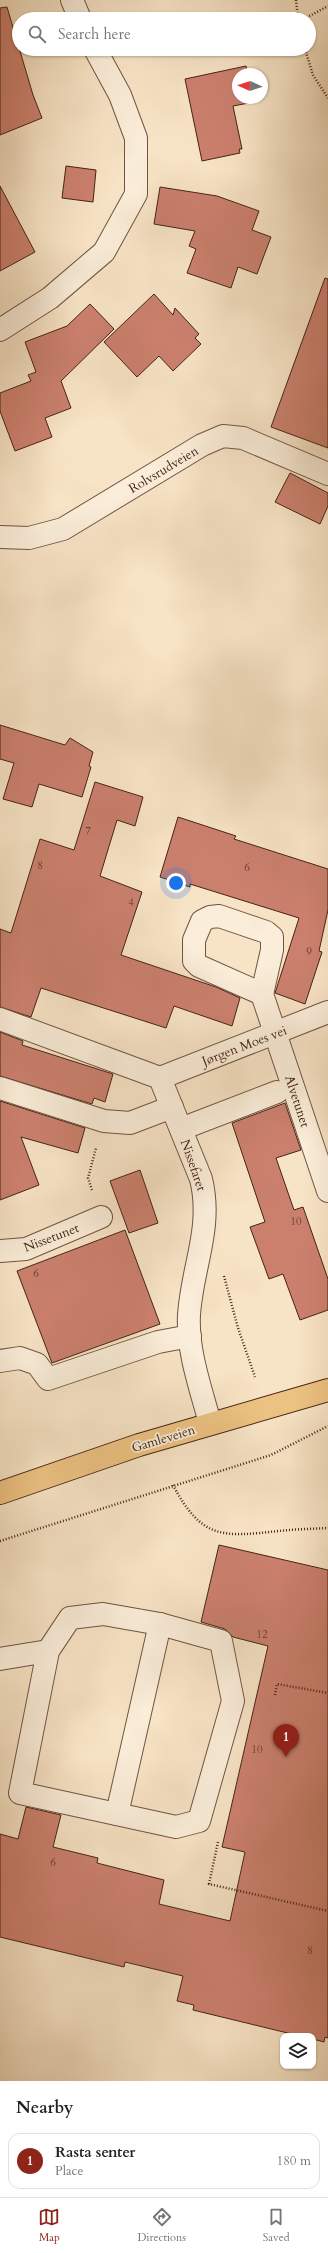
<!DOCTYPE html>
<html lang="en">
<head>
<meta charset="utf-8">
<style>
	body { margin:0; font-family:Cardo,serif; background:#f2f2f2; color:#202124 }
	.controls { position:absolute; right:12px; bottom:12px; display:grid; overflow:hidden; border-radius:8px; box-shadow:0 1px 3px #0004 }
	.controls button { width:36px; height:36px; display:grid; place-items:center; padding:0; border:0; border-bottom:1px solid #e0e0e0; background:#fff; color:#202124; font:20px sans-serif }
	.compass { position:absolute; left:232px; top:68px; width:36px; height:36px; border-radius:50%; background:#fff; box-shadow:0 1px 3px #0004; rotate:273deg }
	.you { position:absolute; left:176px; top:883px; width:14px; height:14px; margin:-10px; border:3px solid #fff; border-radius:50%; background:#1a73e8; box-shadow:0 0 0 6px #1a73e833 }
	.badge { display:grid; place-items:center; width:26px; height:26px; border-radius:50%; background:#8f2418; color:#fff; font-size:13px; font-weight:700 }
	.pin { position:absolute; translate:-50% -33px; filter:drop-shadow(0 1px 2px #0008) }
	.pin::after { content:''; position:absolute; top:21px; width:14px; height:12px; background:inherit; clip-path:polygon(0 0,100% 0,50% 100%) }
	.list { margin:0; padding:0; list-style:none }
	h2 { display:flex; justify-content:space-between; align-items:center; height:52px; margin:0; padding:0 16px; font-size:17px }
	h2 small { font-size:13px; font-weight:400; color:#757577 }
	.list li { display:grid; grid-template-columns:26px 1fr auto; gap:12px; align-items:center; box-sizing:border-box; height:56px; margin:0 8px 8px; padding:0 8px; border:1px solid #e0e0e0; border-radius:12px }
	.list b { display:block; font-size:15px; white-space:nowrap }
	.list p { margin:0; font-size:13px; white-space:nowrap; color:#757577 }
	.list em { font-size:13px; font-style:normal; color:#757577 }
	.icon { flex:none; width:22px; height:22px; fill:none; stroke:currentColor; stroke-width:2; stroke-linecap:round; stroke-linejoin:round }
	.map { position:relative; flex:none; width:328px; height:2081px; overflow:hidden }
	.search { position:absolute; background:#fff; box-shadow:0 1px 3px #0004; left:12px; right:12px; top:12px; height:44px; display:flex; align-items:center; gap:10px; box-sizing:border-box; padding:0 14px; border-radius:22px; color:#757577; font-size:15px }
	.sheet { height:116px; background:#fff }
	nav { display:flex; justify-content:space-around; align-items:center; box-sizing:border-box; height:56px; border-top:1px solid #e0e0e0; background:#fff; font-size:11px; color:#757577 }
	nav a { display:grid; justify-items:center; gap:2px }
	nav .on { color:#8f2418 }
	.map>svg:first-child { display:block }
	.building { fill:#cb806e; stroke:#452316 }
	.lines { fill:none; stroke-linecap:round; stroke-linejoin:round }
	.minor-casing { stroke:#725342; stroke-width:24 }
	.major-casing { stroke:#452316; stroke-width:24 }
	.path { stroke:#452316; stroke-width:2.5; stroke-dasharray:1 2; stroke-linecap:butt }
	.minor { stroke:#faedd9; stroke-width:22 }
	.major { stroke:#ecc282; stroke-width:22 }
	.labels { text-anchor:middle; stroke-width:3.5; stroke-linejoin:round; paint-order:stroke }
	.number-label { font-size:11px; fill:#663a2c }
	.street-label { font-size:13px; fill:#452316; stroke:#faedd9 }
</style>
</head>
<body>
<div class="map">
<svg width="328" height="2081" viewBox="0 0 328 2081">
	<rect width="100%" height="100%" fill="#f7e3c5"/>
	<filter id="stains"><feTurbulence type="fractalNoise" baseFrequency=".005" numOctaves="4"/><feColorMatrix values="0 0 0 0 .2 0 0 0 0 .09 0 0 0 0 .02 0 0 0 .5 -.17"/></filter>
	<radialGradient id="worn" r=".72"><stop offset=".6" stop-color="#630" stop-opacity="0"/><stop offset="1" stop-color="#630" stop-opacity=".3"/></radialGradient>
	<!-- building -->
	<g class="building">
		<polygon points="7,7 33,95 42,118 0,135 0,8"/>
		<polygon points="246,66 248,74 238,74 238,98 253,98 254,102 233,106 242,149 239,149 240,153 202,161 185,79"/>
		<polygon points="66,166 96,170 93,202 62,198"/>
		<polygon points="0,186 35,252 0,271"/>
		<polygon points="160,187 217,196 259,211 252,230 271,237 257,274 238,267 231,288 187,273 196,249 189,246 195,231 154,224"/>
		<polygon points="325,278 328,279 328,448 271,427"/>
		<polygon points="154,294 173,315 175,308 199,334 195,338 201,344 173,371 159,356 137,377 104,342"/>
		<polygon points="90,304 114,329 61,381 71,408 45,418 52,437 15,451 0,411 0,393 31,381 28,375 36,372 25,342 67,326"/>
		<polygon points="290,473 328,493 328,506 320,524 275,502"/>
		<polygon points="0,725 65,745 70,738 93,752 89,766 91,767 82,797 39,784 32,807 3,799 14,763 0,759"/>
		<polygon points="95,782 143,797 135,826 117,820 100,876 142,892 121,955 216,987 240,998 232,1026 174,1006 166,1028 41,988 31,1017 0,1007 0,929 11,933 40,839 74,850"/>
		<polygon points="178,817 236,836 234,839 328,869 328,910 319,951 322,952 305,1004 275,993 299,918 190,884 190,887 160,877"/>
		<polygon points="0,1032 23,1041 22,1045 113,1074 105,1102 94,1098 92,1104 0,1076"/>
		<polygon points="0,1101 85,1128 78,1153 21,1137 39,1185 0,1200"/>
		<polygon points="285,1103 301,1150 276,1158 294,1210 303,1207 328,1279 328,1310 300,1320 283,1274 269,1279 250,1227 265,1222 232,1123"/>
		<polygon points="140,1170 158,1223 129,1233 110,1181"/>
		<polygon points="125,1230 160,1324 52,1363 17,1271"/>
		<polygon points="219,1545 328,1570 328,2038 325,2037 324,2042 313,2039 313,2036 300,2036 193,2010 194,2005 177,2001 183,1976 125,1962 124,1967 0,1937 0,1834 18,1839 26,1807 61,1815 53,1847 98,1858 97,1863 164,1880 159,1904 230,1921 245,1852 222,1847 268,1646 233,1637 225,1629 201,1622"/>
	</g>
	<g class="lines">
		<defs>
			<g id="minor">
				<polyline points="72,0 80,19"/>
				<polyline points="0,330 50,298 104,252 136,194 136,138 120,95 95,49"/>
				<polyline points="0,537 29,538 63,529 202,445 223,436 243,438 328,474"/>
				<polygon points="219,916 266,932 272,937 272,950 262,994 199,966 194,961 194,940 202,921 210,917"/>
				<polyline points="262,994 328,1191"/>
				<path d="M0,1019L160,1078L201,1179C213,1228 192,1267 189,1315C187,1351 201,1389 210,1423"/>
				<polyline points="160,1078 328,1012"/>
				<polyline points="0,1088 104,1121 130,1123 172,1107"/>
				<polyline points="181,1129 277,1092"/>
				<polyline points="0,1251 26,1249 101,1217"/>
				<polyline points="0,1361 20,1358 37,1364 48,1379 158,1342 190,1336"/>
				<polyline points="0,1659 48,1651 70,1618 103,1614 160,1624 221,1641 233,1701 199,1821 176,1827 20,1793 48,1651"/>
				<polyline points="117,1814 160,1624"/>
			</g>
			<polyline id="major" points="0,1493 139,1445 328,1390"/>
		</defs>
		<!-- minor casing -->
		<use href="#minor" class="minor-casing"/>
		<!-- major casing -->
		<use href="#major" class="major-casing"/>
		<!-- path -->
		<g class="path">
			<polyline points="296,0 298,19"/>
			<polyline points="304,19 328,6"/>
			<polyline points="305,49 313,75 328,98"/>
			<polyline points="92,1190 88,1178 96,1148"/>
			<polyline points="224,1276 238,1328 255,1377"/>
			<path d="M173,1485C202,1540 223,1537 279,1531C295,1529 312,1529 328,1528"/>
			<polyline points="0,1541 271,1455 328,1426"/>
			<polyline points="275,1695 277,1684 328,1693"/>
			<polyline points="218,1842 209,1884 328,1911"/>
		</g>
		<!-- minor -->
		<use href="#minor" class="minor"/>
		<!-- major -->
		<use href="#major" class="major"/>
	</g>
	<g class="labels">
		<!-- number labels -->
		<g class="number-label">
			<text x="88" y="834">7</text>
			<text x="40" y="869">8</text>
			<text x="247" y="871">6</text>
			<text x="131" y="906">4</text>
			<text x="309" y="955">9</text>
			<text x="296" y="1225">10</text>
			<text x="36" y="1277">6</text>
			<text x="262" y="1638">12</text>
			<text x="257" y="1753">10</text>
			<text x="53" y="1866">6</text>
			<text x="310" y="1954">8</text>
		</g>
		<!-- street labels -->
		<g class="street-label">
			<text transform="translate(163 469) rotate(-31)" y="5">Rolvsrudveien</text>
			<text transform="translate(244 1045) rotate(-21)" y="5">Jørgen Moes vei</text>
			<text transform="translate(298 1101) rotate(72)" y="5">Alvetunet</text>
			<text transform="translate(194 1165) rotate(71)" y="5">Nissefaret</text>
			<text transform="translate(51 1237) rotate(-21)" y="5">Nissetunet</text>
			<text transform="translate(163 1438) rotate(-17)" y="5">Gamleveien</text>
		</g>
	</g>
	<rect width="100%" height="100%" filter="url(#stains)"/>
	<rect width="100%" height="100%" fill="url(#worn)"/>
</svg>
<div class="controls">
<button><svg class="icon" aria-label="layers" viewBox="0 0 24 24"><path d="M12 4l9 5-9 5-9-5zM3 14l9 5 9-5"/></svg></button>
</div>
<svg class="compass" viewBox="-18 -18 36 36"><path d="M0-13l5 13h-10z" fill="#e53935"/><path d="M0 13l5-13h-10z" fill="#757577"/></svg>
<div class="you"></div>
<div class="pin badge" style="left:286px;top:1757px">1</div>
<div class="search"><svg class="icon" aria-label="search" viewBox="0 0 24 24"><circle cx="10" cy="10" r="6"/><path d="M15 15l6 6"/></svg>Search here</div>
</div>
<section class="sheet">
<h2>Nearby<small></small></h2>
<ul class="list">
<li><span class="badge">1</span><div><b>Rasta senter</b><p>Place</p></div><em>180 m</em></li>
</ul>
</section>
<nav>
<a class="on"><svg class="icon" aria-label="map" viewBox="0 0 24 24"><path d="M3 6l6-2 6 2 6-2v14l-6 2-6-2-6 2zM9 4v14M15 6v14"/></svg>Map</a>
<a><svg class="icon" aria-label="directions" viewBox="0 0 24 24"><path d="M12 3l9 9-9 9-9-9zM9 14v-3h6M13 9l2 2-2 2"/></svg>Directions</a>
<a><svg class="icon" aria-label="saved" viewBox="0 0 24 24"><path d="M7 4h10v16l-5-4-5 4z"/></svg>Saved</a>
</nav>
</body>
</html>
